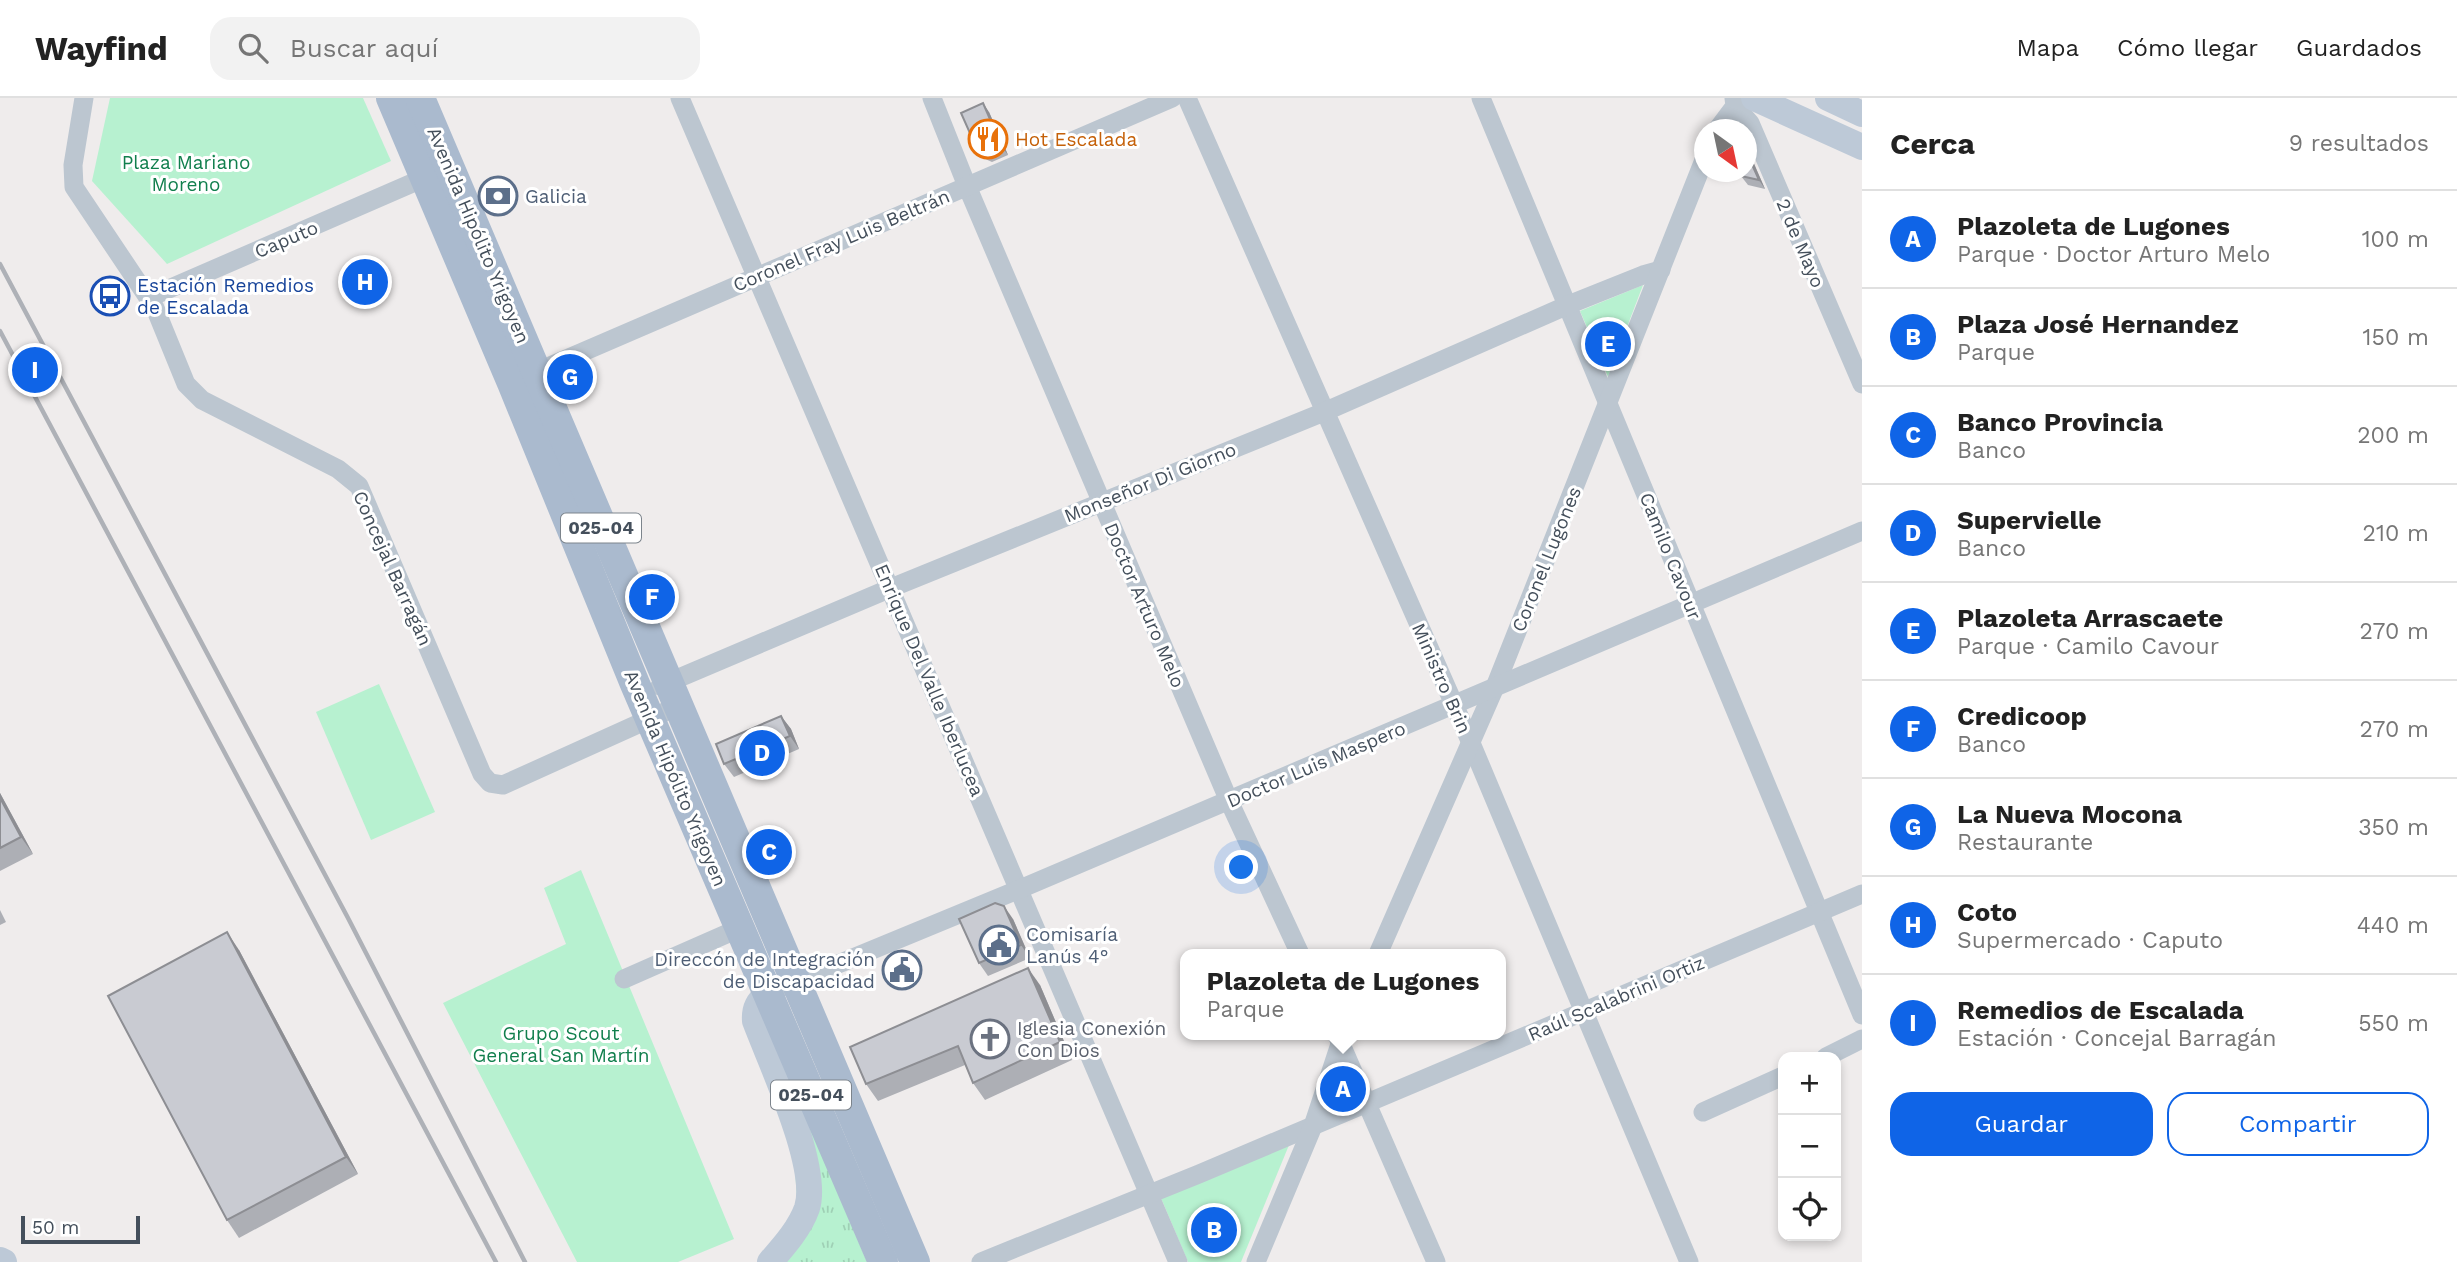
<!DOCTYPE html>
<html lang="es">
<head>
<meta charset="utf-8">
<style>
	body { margin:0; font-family:"Work Sans",sans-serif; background:#f2f2f2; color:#222 }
	.controls { position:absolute; right:21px; bottom:21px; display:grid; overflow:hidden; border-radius:14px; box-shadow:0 4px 10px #0003 }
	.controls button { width:63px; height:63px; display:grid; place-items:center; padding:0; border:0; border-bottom:2px solid #e0e0e0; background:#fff; color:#222; font:35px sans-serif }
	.compass { position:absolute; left:1694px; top:21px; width:63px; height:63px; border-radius:50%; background:#fff; box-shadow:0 4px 10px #0003; rotate:147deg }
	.scale { position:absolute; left:21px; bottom:18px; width:119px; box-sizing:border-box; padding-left:7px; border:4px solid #444f5b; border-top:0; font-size:19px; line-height:24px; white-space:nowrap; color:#444f5b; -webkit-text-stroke:5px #fff; paint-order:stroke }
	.you { position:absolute; left:1242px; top:770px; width:24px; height:24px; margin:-18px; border:5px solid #fff; border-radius:50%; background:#1a73e8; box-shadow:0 0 0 10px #1a73e833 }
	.badge { display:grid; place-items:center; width:46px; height:46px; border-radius:50%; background:#0f64e7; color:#fff; font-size:23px; font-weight:700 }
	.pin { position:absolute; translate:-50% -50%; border:4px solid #fff; box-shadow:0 2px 7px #0006 }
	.popup { position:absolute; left:1180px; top:851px; width:326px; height:91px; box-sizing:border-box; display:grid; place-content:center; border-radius:14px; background:#fff; filter:drop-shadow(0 2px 5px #0005); font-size:23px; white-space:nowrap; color:#767676 }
	.popup b { font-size:26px; color:#222 }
	.popup::after { content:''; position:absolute; left:50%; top:100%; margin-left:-14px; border:14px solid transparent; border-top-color:#fff }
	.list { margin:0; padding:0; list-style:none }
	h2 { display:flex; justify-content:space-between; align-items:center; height:91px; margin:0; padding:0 28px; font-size:30px }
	h2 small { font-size:23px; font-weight:400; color:#767676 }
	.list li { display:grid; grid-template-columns:46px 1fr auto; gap:21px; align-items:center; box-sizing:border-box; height:98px; padding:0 28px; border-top:2px solid #e0e0e0 }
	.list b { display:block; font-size:26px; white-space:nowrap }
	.list p { margin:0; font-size:23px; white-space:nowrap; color:#767676 }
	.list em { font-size:23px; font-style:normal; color:#767676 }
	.actions { display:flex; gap:14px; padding:21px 28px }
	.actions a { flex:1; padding:16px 0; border:2px solid #0f64e7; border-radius:21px; text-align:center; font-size:24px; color:#0f64e7 }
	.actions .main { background:#0f64e7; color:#fff }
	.icon { flex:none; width:38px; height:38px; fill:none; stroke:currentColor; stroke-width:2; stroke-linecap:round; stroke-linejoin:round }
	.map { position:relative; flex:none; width:1862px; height:1164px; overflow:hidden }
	header { display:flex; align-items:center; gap:42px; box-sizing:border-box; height:98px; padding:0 35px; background:#fff; border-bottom:2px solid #e0e0e0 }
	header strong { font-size:33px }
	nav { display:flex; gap:38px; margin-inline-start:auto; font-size:24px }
	.search { width:490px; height:63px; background:#f2f2f2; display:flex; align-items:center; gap:18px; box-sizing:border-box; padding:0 24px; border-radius:21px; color:#767676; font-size:26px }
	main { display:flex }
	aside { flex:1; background:#fff }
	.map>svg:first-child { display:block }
	.grass { fill:url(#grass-tufts) }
	.park { fill:#b7f1d0 }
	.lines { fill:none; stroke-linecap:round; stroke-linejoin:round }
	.street { stroke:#bcc6d0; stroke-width:19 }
	.secondary { stroke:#bdc9d7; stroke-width:26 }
	.primary { stroke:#aabace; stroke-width:30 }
	.rail { stroke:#aeb1b7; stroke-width:4.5 }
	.wall { fill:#adafb5 }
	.shaded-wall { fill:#8d8e93 }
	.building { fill:#c9cbd2; stroke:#8d8e93; stroke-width:2 }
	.labels { text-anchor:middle; stroke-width:6; stroke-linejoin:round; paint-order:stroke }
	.shield { fill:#fff; stroke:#7c848c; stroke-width:2 }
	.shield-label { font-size:18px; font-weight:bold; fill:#444f5b }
	.food-label { font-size:19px; fill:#c56008; stroke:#fff; text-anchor:start }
	.park-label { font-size:19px; fill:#117f4d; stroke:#fff }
	.service-label { font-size:19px; fill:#4e5e75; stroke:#fff; text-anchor:start }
	.street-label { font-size:19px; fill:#444f5b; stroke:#fff }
	.transit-label { font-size:19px; fill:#164399; stroke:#fff; text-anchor:start }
	.worship-label { font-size:19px; fill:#5b616d; stroke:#fff; text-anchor:start }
</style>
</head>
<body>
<header>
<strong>Wayfind</strong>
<div class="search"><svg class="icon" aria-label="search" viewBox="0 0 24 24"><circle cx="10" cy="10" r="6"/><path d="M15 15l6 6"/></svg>Buscar aquí</div>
<nav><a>Mapa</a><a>Cómo llegar</a><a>Guardados</a></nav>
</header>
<main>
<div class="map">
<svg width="1862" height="1164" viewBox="0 0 1862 1164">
	<defs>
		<pattern id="grass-tufts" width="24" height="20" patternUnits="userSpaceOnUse" patternTransform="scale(1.75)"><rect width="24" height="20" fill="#b7f1d0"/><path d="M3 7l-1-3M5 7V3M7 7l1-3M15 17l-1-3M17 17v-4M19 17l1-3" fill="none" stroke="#9fd0b5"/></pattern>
	</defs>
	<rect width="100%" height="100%" fill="#efecec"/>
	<!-- grass -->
	<polygon class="grass" points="788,977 867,1164 783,1164 800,1141"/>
	<!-- park -->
	<g class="park">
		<polygon points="110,0 363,0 391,63 167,166 92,83"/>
		<polygon points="1643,187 1608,279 1580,213"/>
		<polygon points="379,586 435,714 371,742 316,614"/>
		<polygon points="581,772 734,1141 678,1164 577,1164 443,905 566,846 544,790"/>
		<polygon points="1289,1047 1241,1164 1188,1164 1161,1100"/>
	</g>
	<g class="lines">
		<!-- street -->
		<g class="street">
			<polyline points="84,0 73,67 74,89 155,210 186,286 202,302 338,371 359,388 482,676 490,685 503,687 678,608"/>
			<polyline points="680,0 1178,1164"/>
			<polyline points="932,0 967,88 1229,703 1300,856"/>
			<polyline points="1187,0 1471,645 1689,1164"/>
			<polyline points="1481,0 1862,917"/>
			<polyline points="1735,8 1750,25 1862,286"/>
			<polyline points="1717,32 1735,8 1734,0"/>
			<polyline points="148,200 424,80"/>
			<polyline points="527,278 1172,0"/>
			<polyline points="660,588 891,490 1324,314 1568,207 1643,177 1661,172"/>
			<polyline points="1378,856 1495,589 1704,62"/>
			<polyline points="624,881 740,830"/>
			<polyline points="768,895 1020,791 1862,433"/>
			<polyline points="1337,937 1436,1164"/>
			<polyline points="1826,959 1862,941"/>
			<polyline points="1703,1014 1783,978"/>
			<polyline points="981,1164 1199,1076 1862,796"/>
			<polyline points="1256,1164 1313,1028 1342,940"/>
		</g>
		<!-- secondary -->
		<g class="secondary">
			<polyline points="1754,0 1862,49"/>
			<polyline points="1828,0 1862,16"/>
			<path d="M768,895C758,904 754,910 755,923C771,966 820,1069 807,1110C800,1130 784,1148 770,1164"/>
			<polyline points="0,1162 4,1164"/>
		</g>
		<!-- primary -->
		<g class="primary">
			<polyline points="391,0 512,285 635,586 883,1164"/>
			<polyline points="420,0 915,1164"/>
		</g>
		<!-- rail -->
		<g class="rail">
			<polyline points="0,166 348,820 525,1164"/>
			<polyline points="0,233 496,1164"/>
		</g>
	</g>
	<!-- wall -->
	<g class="wall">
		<polygon points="989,14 1008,57 992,64 983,60 977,51"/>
		<polygon points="1746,50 1748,52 1765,91 1748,87 1741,78 1742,76 1735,74 1746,74"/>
		<polygon points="781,618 791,631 799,651 734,679 724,666"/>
		<polygon points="0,695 33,756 0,773"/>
		<polygon points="0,812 6,824 0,827"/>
		<polygon points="1013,821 1030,860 988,878 979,865"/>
		<polygon points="239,852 358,1076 239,1140 227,1122"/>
		<polygon points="1040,887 1072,962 985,1002 973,985 965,967 878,1003 866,986"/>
	</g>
	<!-- shaded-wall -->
	<g class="shaded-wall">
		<polygon points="983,5 989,14 1008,57 1002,49"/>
		<polygon points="1746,50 1748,52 1765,91 1759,82 1746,53"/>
		<polygon points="781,618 791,631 799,651 790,638"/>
		<polygon points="0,695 33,756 21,739 0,700"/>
		<polygon points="1004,808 1013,821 1030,860 1021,847"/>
		<polygon points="227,834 239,852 358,1076 346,1059"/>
		<polygon points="1028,870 1040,887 1072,962 1060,944"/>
	</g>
	<!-- building -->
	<g class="building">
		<polygon points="983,5 1002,49 986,55 977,51 961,15"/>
		<polygon points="1746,53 1759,82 1741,78 1742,74 1746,74"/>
		<polygon points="781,618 790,638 724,666 716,646"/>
		<polygon points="0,700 21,739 0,750"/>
		<polygon points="995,805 1004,808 1021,847 979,865 959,821"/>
		<polygon points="227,834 346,1059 227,1122 108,898"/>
		<polygon points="1028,870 1060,944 973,985 958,948 866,986 850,949"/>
	</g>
	<!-- icons -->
	<defs>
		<symbol id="restaurant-ring" viewBox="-11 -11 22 22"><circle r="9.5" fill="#fff" stroke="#e8710a" stroke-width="1.5"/><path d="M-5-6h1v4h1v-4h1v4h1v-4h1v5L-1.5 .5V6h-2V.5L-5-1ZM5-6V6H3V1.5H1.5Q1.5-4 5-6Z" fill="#e8710a"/></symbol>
		<symbol id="bank-ring" viewBox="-11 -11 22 22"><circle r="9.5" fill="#fff" stroke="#5c6f8a" stroke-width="1.5"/><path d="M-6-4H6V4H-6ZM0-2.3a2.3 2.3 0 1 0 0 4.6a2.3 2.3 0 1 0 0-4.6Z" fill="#5c6f8a"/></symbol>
		<symbol id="bus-ring" viewBox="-11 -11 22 22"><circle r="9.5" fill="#fff" stroke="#1a4fb4" stroke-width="1.5"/><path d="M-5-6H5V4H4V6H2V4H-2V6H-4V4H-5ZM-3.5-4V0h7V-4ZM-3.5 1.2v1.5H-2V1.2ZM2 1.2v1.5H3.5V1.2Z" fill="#1a4fb4"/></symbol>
		<symbol id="civic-ring" viewBox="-11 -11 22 22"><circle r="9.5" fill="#fff" stroke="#5c6f8a" stroke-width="1.5"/><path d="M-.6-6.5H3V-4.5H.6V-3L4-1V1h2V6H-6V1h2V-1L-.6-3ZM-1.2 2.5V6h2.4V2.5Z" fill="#5c6f8a"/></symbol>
		<symbol id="church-ring" viewBox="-11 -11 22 22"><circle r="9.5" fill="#fff" stroke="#6b7280" stroke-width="1.5"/><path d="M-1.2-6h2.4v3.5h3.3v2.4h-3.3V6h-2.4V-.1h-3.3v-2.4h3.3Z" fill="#6b7280"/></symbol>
	</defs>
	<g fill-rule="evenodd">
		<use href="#restaurant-ring" x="966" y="19" width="44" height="44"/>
		<use href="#bank-ring" x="476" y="76" width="44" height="44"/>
		<use href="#bus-ring" x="88" y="176" width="44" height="44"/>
		<use href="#civic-ring" x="977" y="825" width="44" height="44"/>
		<use href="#civic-ring" x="880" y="850" width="44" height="44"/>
		<use href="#church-ring" x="968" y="919" width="44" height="44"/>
	</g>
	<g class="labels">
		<!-- shield labels -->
		<g class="shield">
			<rect x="561" y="415.5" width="80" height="29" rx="5"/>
			<rect x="771" y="982.5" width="80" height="29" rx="5"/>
		</g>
		<g class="shield-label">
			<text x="601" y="436">025-04</text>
			<text x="811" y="1003">025-04</text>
		</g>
		<!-- food labels -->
		<g class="food-label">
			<text x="1015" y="48">Hot Escalada</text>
		</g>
		<!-- park labels -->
		<g class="park-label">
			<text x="186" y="71">Plaza Mariano<tspan x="186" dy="22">Moreno</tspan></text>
			<text x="561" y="942">Grupo Scout<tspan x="561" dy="22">General San Martín</tspan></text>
		</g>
		<!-- service labels -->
		<g class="service-label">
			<text x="525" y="105">Galicia</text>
			<text x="1026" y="843">Comisaría<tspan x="1026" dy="22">Lanús 4°</tspan></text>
			<text x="875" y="868" text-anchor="end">Direccón de Integración<tspan x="875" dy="22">de Discapacidad</tspan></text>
		</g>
		<!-- street labels -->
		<g class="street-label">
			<text transform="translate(479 137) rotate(67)" y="7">Avenida Hipólito Yrigoyen</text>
			<text transform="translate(286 141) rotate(-23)" y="7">Caputo</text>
			<text transform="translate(841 142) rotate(-23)" y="7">Coronel Fray Luis Beltrán</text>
			<text transform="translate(1801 145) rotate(67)" y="7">2 de Mayo</text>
			<text transform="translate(1150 384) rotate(-22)" y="7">Monseñor Di Giorno</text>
			<text transform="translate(1671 458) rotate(68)" y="7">Camilo Cavour</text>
			<text transform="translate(1546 461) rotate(-68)" y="7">Coronel Lugones</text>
			<text transform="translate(393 470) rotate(66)" y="7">Concejal Barragán</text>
			<text transform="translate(1145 507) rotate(67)" y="7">Doctor Arturo Melo</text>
			<text transform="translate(1442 580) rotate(66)" y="7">Ministro Brin</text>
			<text transform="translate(930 582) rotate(67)" y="7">Enrique Del Valle Iberlucea</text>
			<text transform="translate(1316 666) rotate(-23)" y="7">Doctor Luis Maspero</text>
			<text transform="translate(676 680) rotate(67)" y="7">Avenida Hipólito Yrigoyen</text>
			<text transform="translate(1616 900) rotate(-23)" y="7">Raúl Scalabrini Ortiz</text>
		</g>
		<!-- transit labels -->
		<g class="transit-label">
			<text x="137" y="194">Estación Remedios<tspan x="137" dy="22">de Escalada</tspan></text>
		</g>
		<!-- worship labels -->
		<g class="worship-label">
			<text x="1017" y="937">Iglesia Conexión<tspan x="1017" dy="22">Con Dios</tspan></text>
		</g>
	</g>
</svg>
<div class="controls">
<button>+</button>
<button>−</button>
<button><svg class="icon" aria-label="locate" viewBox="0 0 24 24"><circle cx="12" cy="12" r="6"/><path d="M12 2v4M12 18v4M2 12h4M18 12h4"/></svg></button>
</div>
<svg class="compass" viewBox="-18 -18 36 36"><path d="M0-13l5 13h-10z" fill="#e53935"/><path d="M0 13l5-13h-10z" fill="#767676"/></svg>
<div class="scale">50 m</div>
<div class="you"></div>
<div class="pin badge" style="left:1343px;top:991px">A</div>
<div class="popup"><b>Plazoleta de Lugones</b>Parque</div>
<div class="pin badge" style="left:1214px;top:1132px">B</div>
<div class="pin badge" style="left:769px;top:754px">C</div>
<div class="pin badge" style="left:762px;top:655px">D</div>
<div class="pin badge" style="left:1608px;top:246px">E</div>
<div class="pin badge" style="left:652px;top:499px">F</div>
<div class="pin badge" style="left:570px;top:279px">G</div>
<div class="pin badge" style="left:365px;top:184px">H</div>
<div class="pin badge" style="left:35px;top:272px">I</div>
</div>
<aside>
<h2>Cerca<small>9 resultados</small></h2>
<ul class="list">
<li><span class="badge">A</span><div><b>Plazoleta de Lugones</b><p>Parque · Doctor Arturo Melo</p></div><em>100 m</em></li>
<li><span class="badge">B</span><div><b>Plaza José Hernandez</b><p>Parque</p></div><em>150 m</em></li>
<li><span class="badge">C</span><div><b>Banco Provincia</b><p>Banco</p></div><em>200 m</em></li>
<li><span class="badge">D</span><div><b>Supervielle</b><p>Banco</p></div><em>210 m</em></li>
<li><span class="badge">E</span><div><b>Plazoleta Arrascaete</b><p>Parque · Camilo Cavour</p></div><em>270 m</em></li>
<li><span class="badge">F</span><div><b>Credicoop</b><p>Banco</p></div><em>270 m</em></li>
<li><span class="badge">G</span><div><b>La Nueva Mocona</b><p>Restaurante</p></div><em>350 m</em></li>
<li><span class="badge">H</span><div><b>Coto</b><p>Supermercado · Caputo</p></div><em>440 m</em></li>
<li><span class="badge">I</span><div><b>Remedios de Escalada</b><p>Estación · Concejal Barragán</p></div><em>550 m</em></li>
</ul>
<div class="actions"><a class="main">Guardar</a><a>Compartir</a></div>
</aside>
</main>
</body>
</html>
